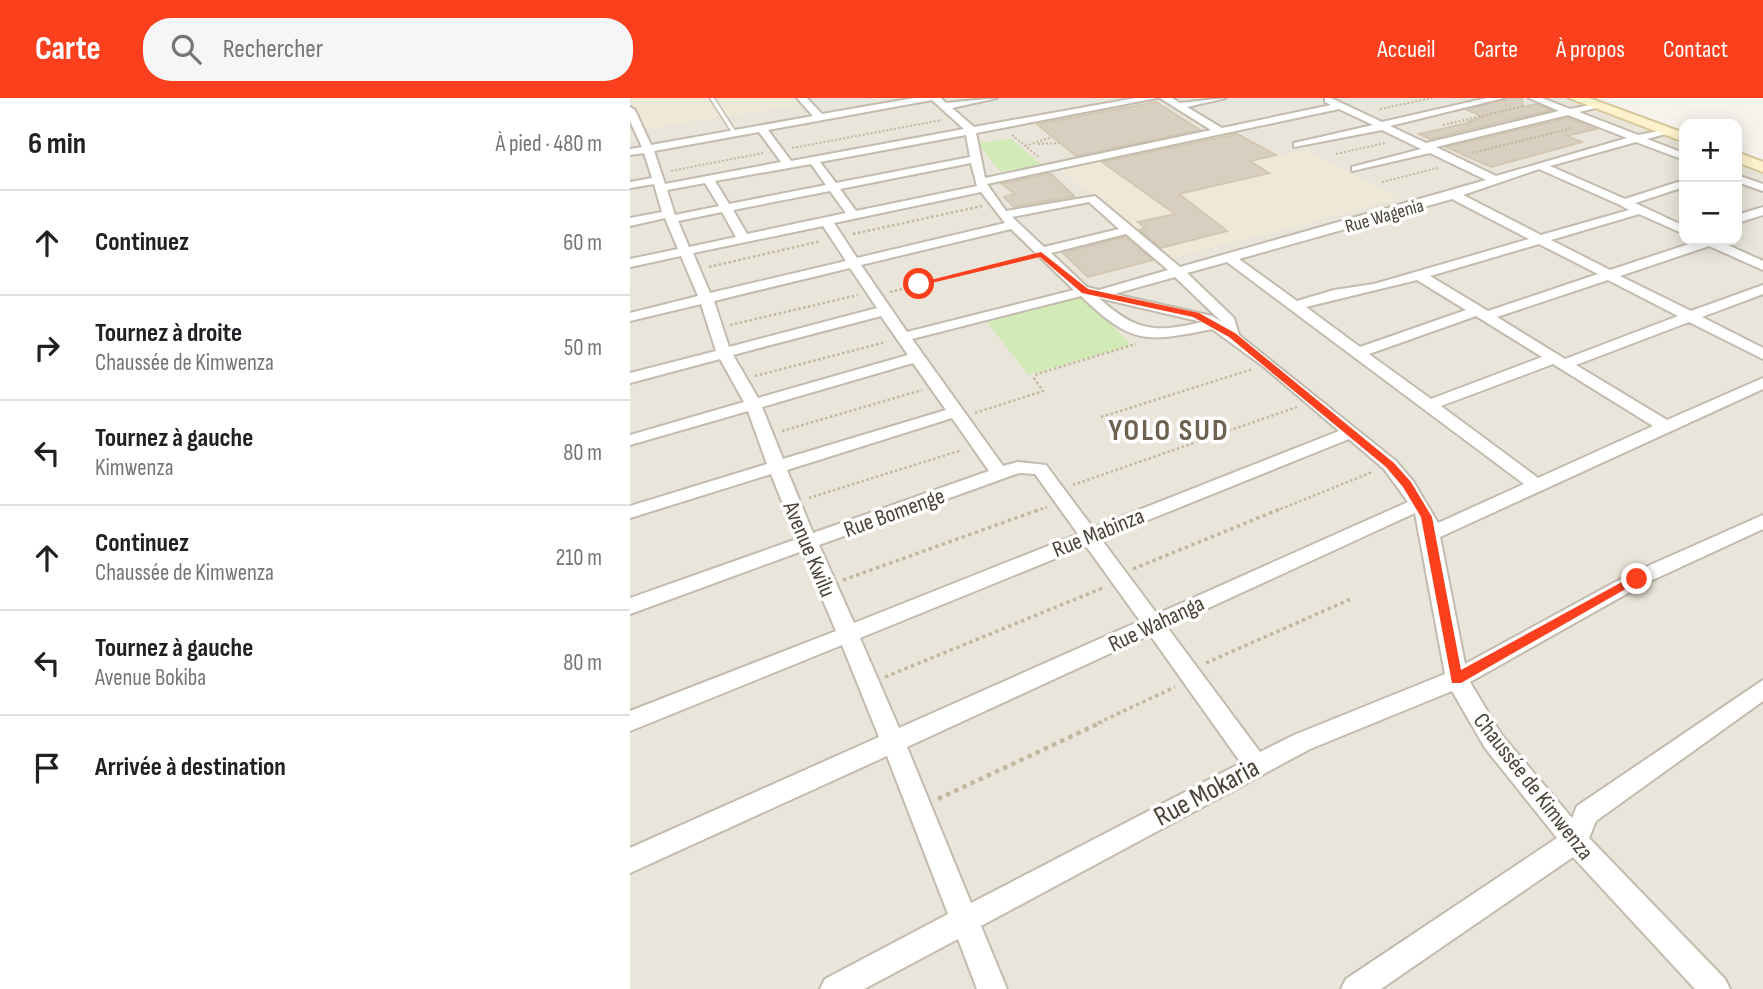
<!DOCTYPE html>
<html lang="fr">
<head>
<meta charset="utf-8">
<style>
	body { margin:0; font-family:"Sofia Sans Condensed",sans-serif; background:#f6f6f6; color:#202124 }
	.controls { position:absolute; right:21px; top:21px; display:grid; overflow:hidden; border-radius:14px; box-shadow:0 4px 18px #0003 }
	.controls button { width:63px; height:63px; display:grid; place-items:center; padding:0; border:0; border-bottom:2px solid #e0e0e0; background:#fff; color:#202124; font:35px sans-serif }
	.stop { position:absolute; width:21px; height:21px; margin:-16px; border:5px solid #fc3f1d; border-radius:50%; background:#fff }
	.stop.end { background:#fc3f1d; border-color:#fff; box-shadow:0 2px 7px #0008 }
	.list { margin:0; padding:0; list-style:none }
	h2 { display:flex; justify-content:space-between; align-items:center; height:91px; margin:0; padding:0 28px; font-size:30px }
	h2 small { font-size:23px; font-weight:400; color:#757577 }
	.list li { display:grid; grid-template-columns:46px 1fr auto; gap:21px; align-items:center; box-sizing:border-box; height:105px; padding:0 28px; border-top:2px solid #e0e0e0 }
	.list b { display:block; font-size:26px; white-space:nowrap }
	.list p { margin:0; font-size:23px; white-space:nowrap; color:#757577 }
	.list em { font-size:23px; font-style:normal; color:#757577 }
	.icon { flex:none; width:38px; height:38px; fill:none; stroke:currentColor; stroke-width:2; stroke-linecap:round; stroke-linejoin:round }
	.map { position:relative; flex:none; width:1133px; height:891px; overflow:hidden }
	header { display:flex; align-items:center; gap:42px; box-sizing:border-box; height:98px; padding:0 35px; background:#fc3f1d; color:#fff }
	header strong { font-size:33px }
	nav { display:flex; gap:38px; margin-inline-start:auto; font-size:24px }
	.search { width:490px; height:63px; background:#f6f6f6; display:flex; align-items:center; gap:18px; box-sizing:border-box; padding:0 24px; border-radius:28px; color:#757577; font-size:26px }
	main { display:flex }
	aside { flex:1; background:#fff }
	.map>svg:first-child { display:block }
	.residential { fill:#eae5da }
	.education { fill:#efe8d6 }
	.green { fill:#d2eab5 }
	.building { fill:#d8cfc1; stroke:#d3c7b4; stroke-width:2 }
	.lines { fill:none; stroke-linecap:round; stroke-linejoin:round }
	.service-casing { stroke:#c2bbae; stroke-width:3 }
	.minor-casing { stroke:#c2bbae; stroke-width:4 }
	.secondary-casing { stroke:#d6c79b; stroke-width:4 }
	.path-far3 { stroke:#c4b79f; stroke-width:2; stroke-dasharray:2 2; stroke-linecap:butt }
	.path-far2 { stroke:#c4b79f; stroke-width:2.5; stroke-dasharray:2.5 2.5; stroke-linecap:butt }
	.path-far1 { stroke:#c4b79f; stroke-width:3.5; stroke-dasharray:3.5 3.5; stroke-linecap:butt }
	.path { stroke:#c4b79f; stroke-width:4.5; stroke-dasharray:4.5 4.5; stroke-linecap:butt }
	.service { fill:#fff; fill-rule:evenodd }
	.minor { fill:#fff; fill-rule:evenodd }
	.secondary { fill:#fff3cd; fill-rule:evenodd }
	.route { fill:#fc3f1d }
	.labels { text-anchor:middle; stroke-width:7; stroke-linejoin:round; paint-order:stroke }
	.far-street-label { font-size:19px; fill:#4b4439; stroke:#fff }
	.street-label { font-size:23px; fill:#4b4439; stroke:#fff }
	.near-street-label { font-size:28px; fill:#4b4439; stroke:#fff }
	.district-label { font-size:30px; font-weight:bold; letter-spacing:2px; fill:#6e6250; stroke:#fff }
</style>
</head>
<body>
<header>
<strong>Carte</strong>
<div class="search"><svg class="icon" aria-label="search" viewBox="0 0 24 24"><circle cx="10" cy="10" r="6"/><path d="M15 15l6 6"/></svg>Rechercher</div>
<nav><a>Accueil</a><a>Carte</a><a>À propos</a><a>Contact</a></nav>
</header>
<main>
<aside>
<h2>6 min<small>À pied · 480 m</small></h2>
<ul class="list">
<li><svg class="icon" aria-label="ahead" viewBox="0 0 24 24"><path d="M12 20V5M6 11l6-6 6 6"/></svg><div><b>Continuez</b></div><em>60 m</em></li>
<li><svg class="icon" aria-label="right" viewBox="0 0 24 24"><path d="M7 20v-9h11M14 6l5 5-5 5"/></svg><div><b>Tournez à droite</b><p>Chaussée de Kimwenza</p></div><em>50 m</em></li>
<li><svg class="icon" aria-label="left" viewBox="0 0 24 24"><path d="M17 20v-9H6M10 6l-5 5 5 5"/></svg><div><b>Tournez à gauche</b><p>Kimwenza</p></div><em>80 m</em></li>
<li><svg class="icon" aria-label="ahead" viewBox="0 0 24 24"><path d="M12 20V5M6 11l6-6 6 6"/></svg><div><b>Continuez</b><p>Chaussée de Kimwenza</p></div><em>210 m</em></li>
<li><svg class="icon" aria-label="left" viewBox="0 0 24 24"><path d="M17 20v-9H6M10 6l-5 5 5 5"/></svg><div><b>Tournez à gauche</b><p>Avenue Bokiba</p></div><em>80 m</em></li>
<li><svg class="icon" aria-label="arrive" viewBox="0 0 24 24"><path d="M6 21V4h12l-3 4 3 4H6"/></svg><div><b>Arrivée à destination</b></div></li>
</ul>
</aside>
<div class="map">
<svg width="1133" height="891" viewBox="0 0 1133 891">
	<rect width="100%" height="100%" fill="#f6f3ec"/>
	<!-- residential -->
	<polygon class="residential" points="0,0 956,0 1054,36 1054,142 1107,142 1107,56 1133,65 1133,891 0,891"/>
	<!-- education -->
	<g class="education">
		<polygon points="0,0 169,0 173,6 10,32"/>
		<polygon points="602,32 650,58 677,52 768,101 542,160 471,101 546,82 467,101 427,69"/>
	</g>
	<!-- green -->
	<g class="green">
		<polygon points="381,41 411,66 371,74 347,45"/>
		<polygon points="451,195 501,247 398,277 354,220"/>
	</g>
	<!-- building -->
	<g class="building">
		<polygon points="877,0 892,0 893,9 907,6 921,12 800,41 789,36 842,24 839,23 854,19 837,12"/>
		<polygon points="526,4 570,32 446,58 407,26"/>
		<polygon points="938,20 966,31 936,38 952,44 861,69 816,49"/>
		<polygon points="607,36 646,57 620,63 639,75 549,96 597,133 531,150 509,132 515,130 508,124 545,116 472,64"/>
		<polygon points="420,75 444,98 384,109 374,99 385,96 372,86"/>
		<polygon points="495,139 523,162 458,179 433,155"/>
	</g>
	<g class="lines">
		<defs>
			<polygon id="service" points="80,0 84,0 107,36 103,36"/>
			<g id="minor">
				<path d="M167,0H177L192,16L284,0H311L316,5L367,0L322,10L344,29L506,0H527L346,35L355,80L581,32L530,0H542L550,5L596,0L557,9L592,30L701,7L695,4V0H701L752,24L857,0H874L760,28L796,45L929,13L899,0H912L940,11L970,5V9L949,14L1008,37L1039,31V35L1017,41L1054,55V62L1006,44L920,68L995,101L1054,82V89L1005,105L1054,128V136L1009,116L921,142L980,172L1071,142H1087L1133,163V172L1079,148L990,178L1061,213L1133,187V196L1072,219L1133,250V261L1059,224L946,267L1037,322L1133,280V291L810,439L835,566L1000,476L1133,417V431L1014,486L840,584L871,636L942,720L947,708L1133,582V603L966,723L959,740L1095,881L1100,891H1065L943,759L751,891H711L716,881L927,740L855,650L822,593L680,651L351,828L377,891H347L328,841L234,891H190L195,881L318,816L257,658L0,775V750L249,639L212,547L0,633V613L206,533L172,453L0,516V500L167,441L141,376L0,420V408L137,366L118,313L0,347V337L114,304L90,261L0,285V275L86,253L71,206L0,223V215L68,198L51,158L0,169V161L48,151L35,120L0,128V120L32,114L24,86L0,90V84L22,80L14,55L0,57V51L12,49L0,23V9L5,12L21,47L183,18ZM302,2L334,31L161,63L138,32ZM709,11L743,27L664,45V49L752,32L791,51L722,69V73L800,55L856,82L550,169L465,98L376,113L357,86ZM938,17L997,40L866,78L806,49ZM129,34L151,64L35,86L24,53ZM336,37L340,59L206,85L190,64ZM341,65L347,88L226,113L210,91ZM181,66L196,87L99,106L85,83ZM909,71L990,107L999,112L911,137L833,97ZM75,85L89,108L45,117L37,92ZM200,93L216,115L117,136L103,112ZM351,94L375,125L227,160L204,125ZM822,101L899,141L744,186L704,192L667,203L609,161ZM459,104L489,131L414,149L382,119ZM92,114L106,139L59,149L48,123ZM193,128L216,163L80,195L63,155ZM381,131L444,192L277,234L231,167ZM496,136L538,172L469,192L457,189L421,155ZM909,146L968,176L858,213L800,178ZM597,164L894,386L808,425L783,383L766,363L609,237L604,220L557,175ZM220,170L247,210L99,249L84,203ZM545,179L592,224L582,218L484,196ZM787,182L836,212L730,249L676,209ZM978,182L1048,218L935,261L867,219ZM451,198C501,246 515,245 582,231L634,269L709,333L463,430L416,367L388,364L373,368L282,241ZM469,200L572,224H573C525,235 506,234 469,200ZM251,218L278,257L128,300L103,257ZM846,218L912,259L801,301L739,256ZM283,265L316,312L153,361L132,309ZM923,266L1023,328L908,380L811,308ZM322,320L359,373L183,435L157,372ZM719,341L754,371L778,404L527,516L471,441ZM389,375L405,376L448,436L224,525L189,447ZM785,415L815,576L664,637L630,654L537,529ZM456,448L510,523L269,630L230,540ZM520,537L611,665L341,805L277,649Z"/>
				<polygon points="1107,77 1133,86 1133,93 1107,84"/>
				<polygon points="1133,109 1133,117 1107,125 1107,117"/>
			</g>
			<g id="secondary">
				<polygon points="939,0 959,0 1054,35 1054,44"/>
				<polygon points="1107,54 1133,64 1133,74 1107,64"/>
			</g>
		</defs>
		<!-- service casing -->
		<use href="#service" class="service-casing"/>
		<!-- minor casing -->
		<use href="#minor" class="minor-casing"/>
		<!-- secondary casing -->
		<use href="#secondary" class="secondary-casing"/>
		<!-- path-far3 -->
		<g class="path-far3">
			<polyline points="750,11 802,0"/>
			<polyline points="813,27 894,8"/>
			<polyline points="382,37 409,59"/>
			<polyline points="408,46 429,45"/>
			<polyline points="395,48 422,39"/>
			<polyline points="162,50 312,22"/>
			<polyline points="842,55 943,30"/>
			<polyline points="706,56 755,45"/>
			<polyline points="41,73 133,55"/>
			<polyline points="752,84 808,70"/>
		</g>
		<!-- path-far2 -->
		<g class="path-far2">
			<polyline points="223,136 352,108"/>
			<polyline points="79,169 191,143"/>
			<polyline points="260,194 399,159"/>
			<polyline points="100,227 228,197"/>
			<polyline points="125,278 256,244"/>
			<polyline points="345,315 413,293 404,280 407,276 506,246"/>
			<polyline points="471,319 623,271"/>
			<polyline points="152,333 292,292"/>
			<polyline points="443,387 667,309"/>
			<polyline points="179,400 332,352"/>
			<polyline points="406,413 417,409"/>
			<polyline points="646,413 742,374"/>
		</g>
		<!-- path-far1 -->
		<g class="path-far1">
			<polyline points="503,471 650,411"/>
			<polyline points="213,482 411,411"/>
			<polyline points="576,565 723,500"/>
			<polyline points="255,579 475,489"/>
			<polyline points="468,625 545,589"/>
		</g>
		<!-- path -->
		<polyline class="path" points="308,701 472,624"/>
		<!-- service -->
		<use href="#service" class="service"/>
		<!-- minor -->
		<use href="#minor" class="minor"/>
		<!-- secondary -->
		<use href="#secondary" class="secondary"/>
	</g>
	<!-- route -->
	<polygon class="route" points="411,154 458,191 569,215 605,235 764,365 781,384 802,419 831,572 1003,478 1013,481 831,585 822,585 791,419 773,389 756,369 599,239 563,219 452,195 410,159 289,188 285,186"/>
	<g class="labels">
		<!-- far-street labels -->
		<g class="far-street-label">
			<text transform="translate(754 117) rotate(-16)" y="7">Rue Wagenia</text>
		</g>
		<!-- street labels -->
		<g class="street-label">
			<text transform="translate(264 414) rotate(-20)" y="8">Rue Bomenge</text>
			<text transform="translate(468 434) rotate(-22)" y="8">Rue Mabinza</text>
			<text transform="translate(180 451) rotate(67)" y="8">Avenue Kwilu</text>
			<text transform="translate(526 525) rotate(-25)" y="8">Rue Wahanga</text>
			<text transform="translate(904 688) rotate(52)" y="8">Chaussée de Kimwenza</text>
		</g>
		<!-- near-street labels -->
		<g class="near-street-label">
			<text transform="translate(576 693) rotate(-28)" y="10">Rue Mokaria</text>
		</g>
		<!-- district labels -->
		<g class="district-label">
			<text x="539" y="342">YOLO SUD</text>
		</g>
	</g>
</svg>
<div class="controls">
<button>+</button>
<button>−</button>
</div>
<div class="stop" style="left:289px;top:186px"></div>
<div class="stop end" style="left:1007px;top:481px"></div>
</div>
</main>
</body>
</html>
